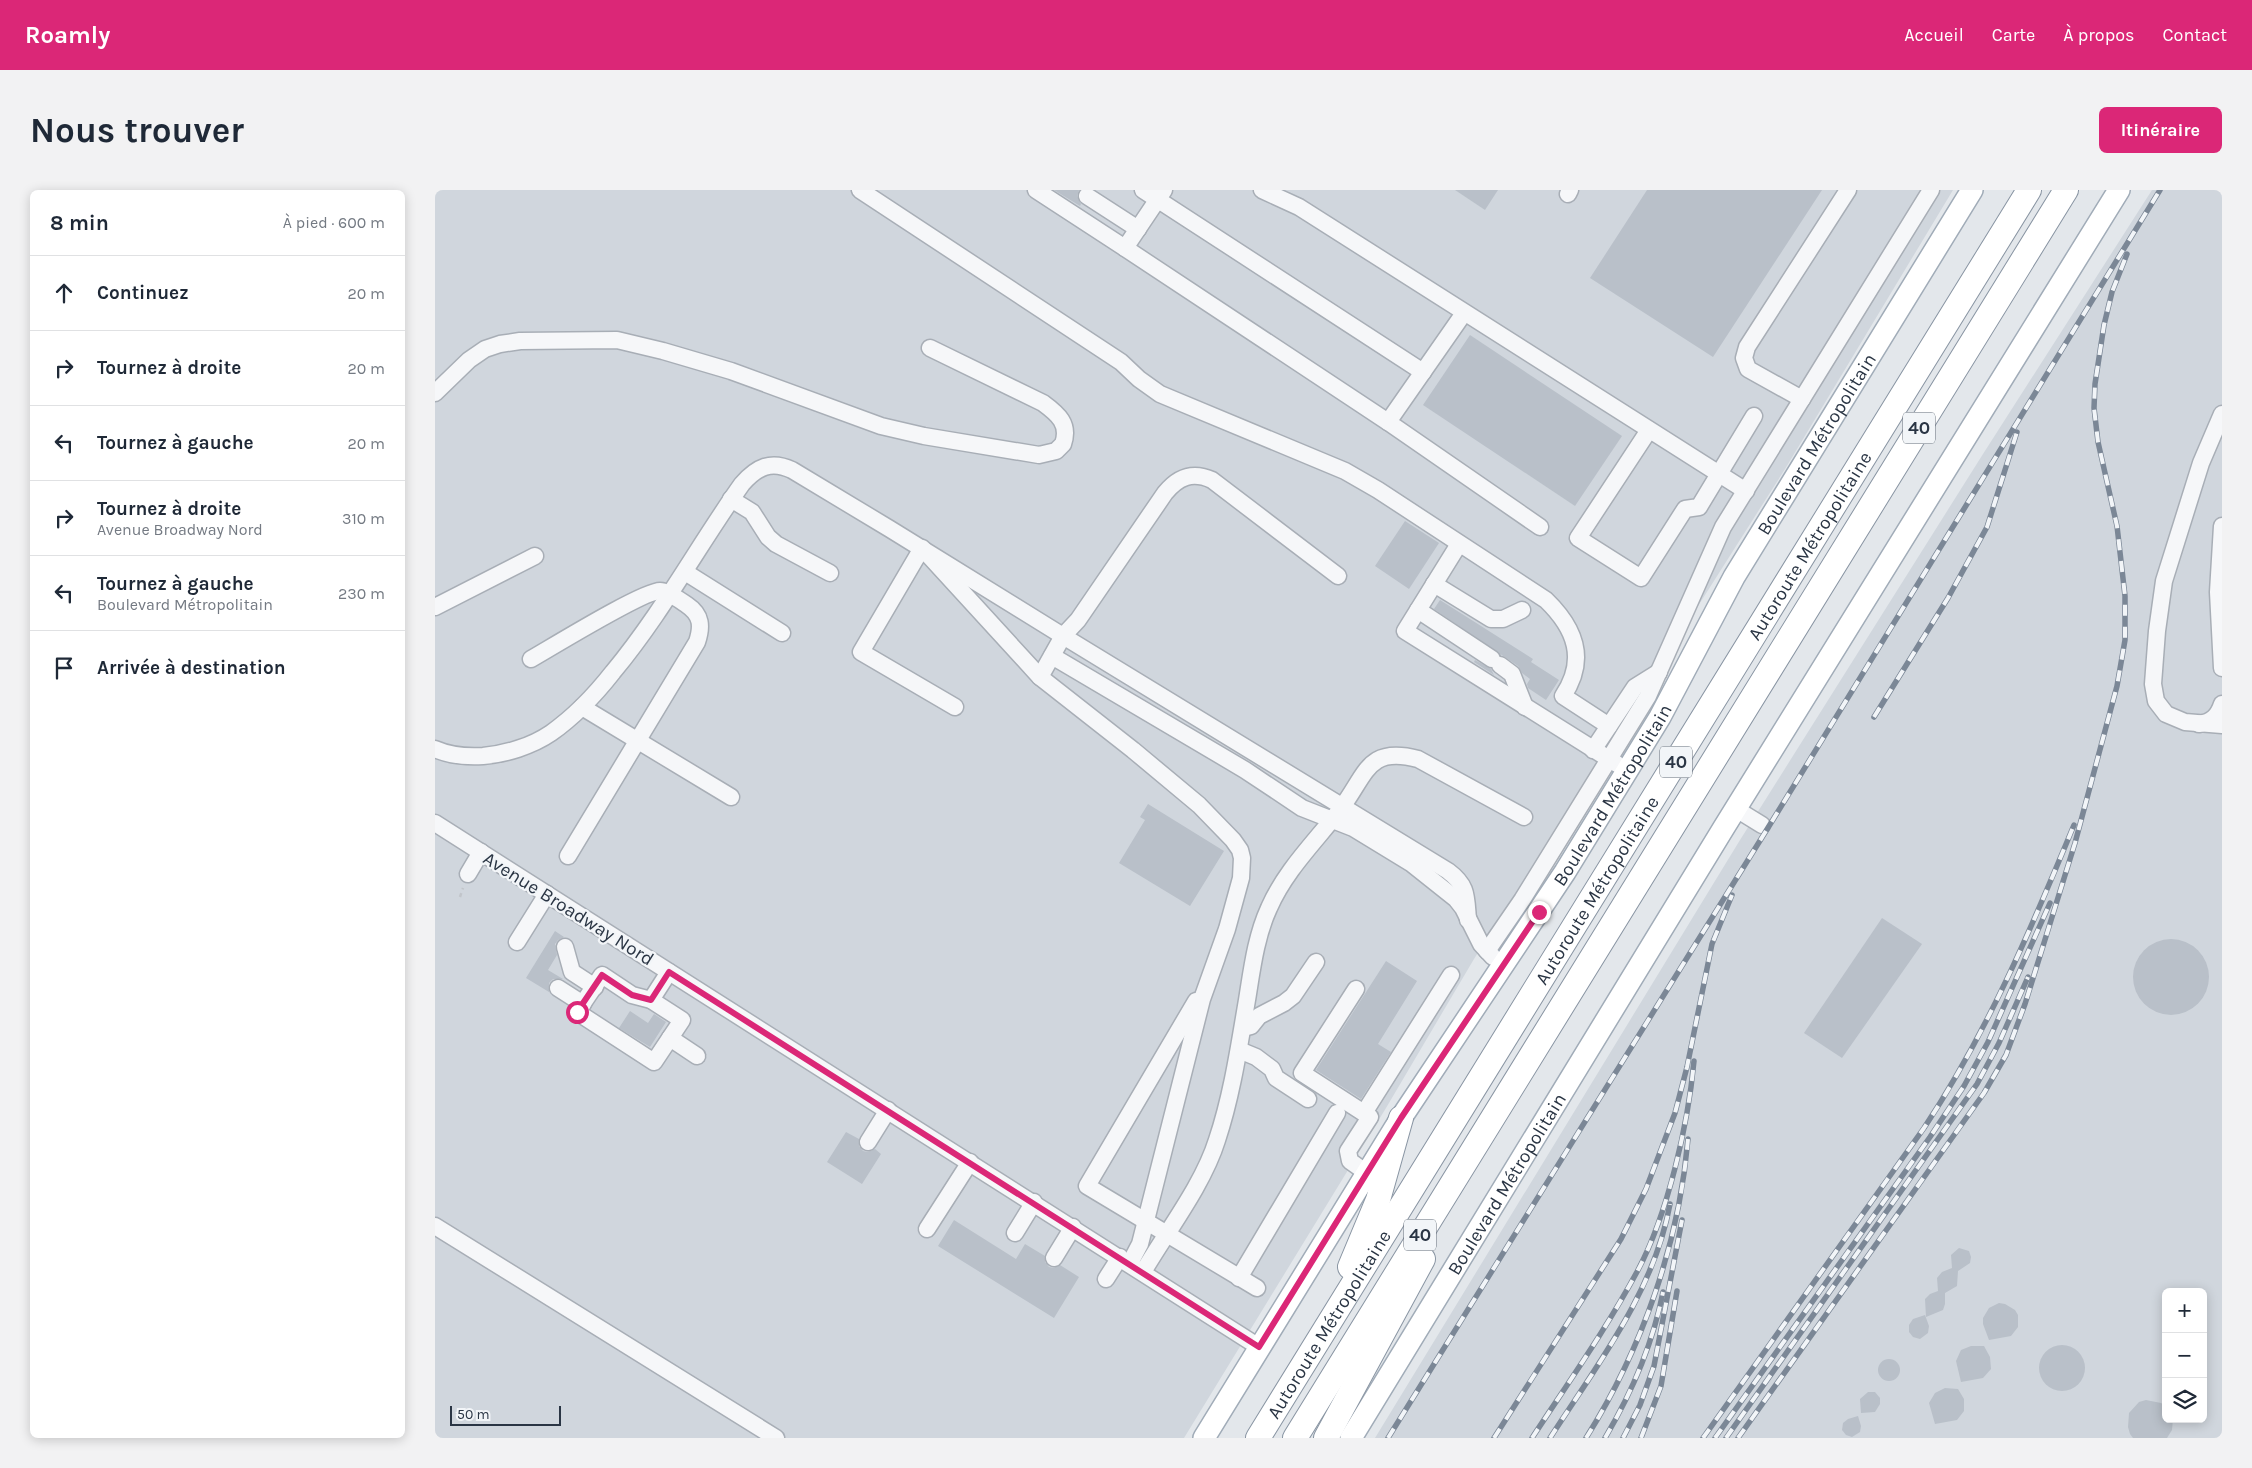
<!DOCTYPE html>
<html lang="fr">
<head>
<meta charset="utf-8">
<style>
	body { margin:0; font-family:Karla,sans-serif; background:#f2f2f3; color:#1f2937 }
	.controls { position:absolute; right:15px; bottom:15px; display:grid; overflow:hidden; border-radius:8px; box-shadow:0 2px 12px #0003 }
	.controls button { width:45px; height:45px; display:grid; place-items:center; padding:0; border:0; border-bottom:1px solid #e0e1e3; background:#fff; color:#1f2937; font:25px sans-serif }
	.scale { position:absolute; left:15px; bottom:12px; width:111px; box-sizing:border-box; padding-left:5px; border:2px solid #2a3544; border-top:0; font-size:14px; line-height:18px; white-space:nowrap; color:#2a3544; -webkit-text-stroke:4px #f2f5f8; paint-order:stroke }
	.stop { position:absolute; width:15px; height:15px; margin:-11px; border:4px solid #db2777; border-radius:50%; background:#fff }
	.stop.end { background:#db2777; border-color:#fff; box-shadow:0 1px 5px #0008 }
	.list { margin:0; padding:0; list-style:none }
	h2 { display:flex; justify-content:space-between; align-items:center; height:65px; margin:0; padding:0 20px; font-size:21px }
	h2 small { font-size:16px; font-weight:400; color:#747a83 }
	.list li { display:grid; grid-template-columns:32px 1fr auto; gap:15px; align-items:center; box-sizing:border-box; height:75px; padding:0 20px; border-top:1px solid #e0e1e3 }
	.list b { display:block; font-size:19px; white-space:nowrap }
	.list p { margin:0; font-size:16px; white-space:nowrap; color:#747a83 }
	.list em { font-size:16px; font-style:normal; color:#747a83 }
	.icon { flex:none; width:28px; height:28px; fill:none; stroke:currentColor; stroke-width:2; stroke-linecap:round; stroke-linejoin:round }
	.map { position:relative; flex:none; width:1787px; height:1248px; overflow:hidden; border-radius:8px }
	header { display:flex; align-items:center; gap:30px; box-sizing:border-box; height:70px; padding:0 25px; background:#db2777; color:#fff }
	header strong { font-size:24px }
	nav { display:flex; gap:28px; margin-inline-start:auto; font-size:18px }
	.intro { display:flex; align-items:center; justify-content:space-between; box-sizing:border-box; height:120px; padding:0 30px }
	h1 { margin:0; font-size:35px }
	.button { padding:12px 22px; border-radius:8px; background:#db2777; color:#fff; font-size:18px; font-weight:700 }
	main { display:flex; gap:30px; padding:0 30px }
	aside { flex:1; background:#fff; border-radius:8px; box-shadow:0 2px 12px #0003 }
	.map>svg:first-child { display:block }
	.built { fill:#d0d6dd; fill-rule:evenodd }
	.building { fill:#b9c0c9 }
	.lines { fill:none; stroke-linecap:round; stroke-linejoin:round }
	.minor-casing { stroke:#a8aeb6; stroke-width:19 }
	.major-casing { stroke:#a1acb8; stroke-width:24 }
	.highway-casing { stroke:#8995a3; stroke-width:26 }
	.path { stroke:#c1c5ca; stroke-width:2.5; stroke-dasharray:4 4; stroke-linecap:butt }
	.minor { stroke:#f6f7f9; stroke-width:16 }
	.major { stroke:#fff; stroke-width:21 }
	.highway { stroke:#fff; stroke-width:24 }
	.rail-casing { stroke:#7b8796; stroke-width:5.5 }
	.rail { stroke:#f2f5f8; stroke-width:4; stroke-dasharray:11; stroke-linecap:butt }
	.route { stroke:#db2777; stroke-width:6 }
	.labels { text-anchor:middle; stroke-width:4.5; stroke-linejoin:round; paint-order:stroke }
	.shield { fill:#f2f5f8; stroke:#666f7a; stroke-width:1 }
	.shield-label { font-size:18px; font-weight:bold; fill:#2a3544 }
	.street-label { font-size:19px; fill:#2a3544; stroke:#f2f5f8 }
</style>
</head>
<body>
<header>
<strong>Roamly</strong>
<nav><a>Accueil</a><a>Carte</a><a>À propos</a><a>Contact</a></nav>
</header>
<div class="intro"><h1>Nous trouver</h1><a class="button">Itinéraire</a></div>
<main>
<aside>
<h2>8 min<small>À pied · 600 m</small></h2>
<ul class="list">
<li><svg class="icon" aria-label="ahead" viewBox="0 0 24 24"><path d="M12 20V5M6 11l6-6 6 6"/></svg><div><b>Continuez</b></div><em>20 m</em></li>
<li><svg class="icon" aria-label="right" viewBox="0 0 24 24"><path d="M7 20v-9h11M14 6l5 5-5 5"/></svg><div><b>Tournez à droite</b></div><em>20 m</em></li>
<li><svg class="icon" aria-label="left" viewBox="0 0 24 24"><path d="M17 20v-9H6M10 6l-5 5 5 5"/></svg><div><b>Tournez à gauche</b></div><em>20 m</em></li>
<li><svg class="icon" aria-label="right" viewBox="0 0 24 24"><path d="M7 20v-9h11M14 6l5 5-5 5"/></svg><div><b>Tournez à droite</b><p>Avenue Broadway Nord</p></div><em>310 m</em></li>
<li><svg class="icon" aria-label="left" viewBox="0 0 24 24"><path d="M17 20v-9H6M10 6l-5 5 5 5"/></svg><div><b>Tournez à gauche</b><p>Boulevard Métropolitain</p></div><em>230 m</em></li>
<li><svg class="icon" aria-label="arrive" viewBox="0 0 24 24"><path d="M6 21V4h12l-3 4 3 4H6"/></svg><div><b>Arrivée à destination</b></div></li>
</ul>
</aside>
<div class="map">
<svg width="1787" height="1248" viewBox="0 0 1787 1248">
	<rect width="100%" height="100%" fill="#e3e7eb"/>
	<!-- built -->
	<g class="built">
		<polygon points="0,0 1518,0 1350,279 1039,769 951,918 749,1248 0,1248"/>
		<path d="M1717,0H1787V1248H940L1305,650L1548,264ZM1731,1102H1768V1229H1731Z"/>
	</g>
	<!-- building -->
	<g class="building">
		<polygon points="619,0 644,0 642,6 646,14 645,16"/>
		<polygon points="1020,0 1063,0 1050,20"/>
		<polygon points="1212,0 1387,0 1278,167 1155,88"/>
		<polygon points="1035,145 1187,246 1140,316 988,215"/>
		<polygon points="970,331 1004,353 974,399 940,376"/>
		<polygon points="1005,410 1098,469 1096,472 1124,490 1111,510 1093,498 1092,494 1095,489 1087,483 1083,476 999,419"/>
		<polygon points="1040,470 1056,479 1059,485 1039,472"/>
		<polygon points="713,614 789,661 755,716 684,673 710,630 705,627"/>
		<polygon points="1447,728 1487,754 1407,868 1369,843"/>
		<polygon points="120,741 129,747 123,750 120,754 122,765 113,780 128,789 118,789 114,793 114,802 91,788"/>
		<circle cx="1736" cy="787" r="38"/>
		<polygon points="951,771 982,791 943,854 956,862 926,909 881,880"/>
		<polygon points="195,821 213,833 219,824 231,832 215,857 184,838"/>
		<polygon points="411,942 424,949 424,956 428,961 433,962 440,959 446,964 427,994 392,972"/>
		<polygon points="519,1030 581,1069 590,1054 610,1066 610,1072 614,1077 619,1078 625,1075 644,1087 619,1128 503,1056"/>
		<polygon points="1524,1058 1534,1061 1536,1067 1535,1073 1523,1081 1522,1096 1510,1103 1510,1114 1508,1120 1491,1127 1490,1109 1495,1104 1503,1101 1502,1088 1507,1082 1517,1078 1516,1065"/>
		<polygon points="1564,1113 1570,1114 1580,1120 1583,1125 1583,1137 1576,1146 1554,1150 1548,1134 1548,1128 1554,1118"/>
		<polygon points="1490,1125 1494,1136 1493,1143 1485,1149 1478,1147 1474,1142 1474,1135 1478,1129"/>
		<circle cx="1627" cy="1178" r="23"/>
		<polygon points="1536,1156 1549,1156 1555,1167 1556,1179 1548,1188 1526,1192 1521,1171 1526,1160"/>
		<circle cx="1454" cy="1180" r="11"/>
		<polygon points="1510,1198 1523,1199 1529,1209 1529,1221 1522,1230 1500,1234 1494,1213 1500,1203"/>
		<polygon points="1433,1202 1440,1202 1445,1208 1445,1214 1440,1222 1426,1223 1425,1209"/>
		<polygon points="1711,1210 1726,1213 1731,1216 1731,1229 1738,1229 1737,1240 1732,1248 1698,1248 1695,1244 1693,1237 1694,1223 1704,1212"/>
		<polygon points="1423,1226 1426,1236 1425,1242 1417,1247 1411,1245 1407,1240 1408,1233 1413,1229"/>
	</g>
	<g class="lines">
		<defs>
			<g id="minor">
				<path d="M425,0L686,172L704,189L725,204L910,281L943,300L1111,410C1141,439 1152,470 1128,506L1174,536"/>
				<polyline points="601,0 690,58"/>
				<polyline points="708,0 988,182"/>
				<polyline points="729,0 690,58 953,232"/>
				<polyline points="827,0 864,17 1311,301"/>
				<polyline points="1133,4 1135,0"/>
				<polyline points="652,6 703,39"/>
				<polyline points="1029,123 953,232 1105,337"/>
				<path d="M0,203L34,170L50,159L65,154L85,151L182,150L228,161L296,181L446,236L489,246L604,265L621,261L628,254C635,234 623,224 608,213L495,158"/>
				<polyline points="1367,209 1313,179 1309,168 1312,157 1413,0"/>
				<polyline points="1787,224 1766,273 1729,391 1722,441 1718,494 1721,511 1731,524 1750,532 1787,535"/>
				<polyline points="1214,240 1143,348 1206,388 1250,319 1264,317 1319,226"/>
				<polyline points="296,309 317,322 333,347 341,354 395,383"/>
				<polyline points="1787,336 1783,402 1787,478"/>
				<polyline points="1024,354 970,441 1182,574"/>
				<polyline points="250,382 347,443"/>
				<polyline points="999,394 1056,429 1068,429 1087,420"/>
				<polyline points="0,417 100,366"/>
				<polyline points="983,420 1057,469"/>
				<polyline points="617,466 810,580 867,618 918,638 977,674 1021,709 1028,718 1046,754 1058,767"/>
				<path d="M96,469C117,457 208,401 225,401C233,401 246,411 252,415C267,425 267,437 262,452L133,666"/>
				<polyline points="1065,475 1077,484 1090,517"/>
				<polyline points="147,517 296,607"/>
				<polyline points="520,517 426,462 487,358 605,487"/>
				<path d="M1764,534C1777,532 1783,526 1787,514"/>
				<path d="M0,559C16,566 31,567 48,566C71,564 97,556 116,543C140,526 160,505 178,482C227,423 263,356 307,294C322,277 336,270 357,280L455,339L628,446L643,430L730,303C743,287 757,281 777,290L903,386"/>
				<polyline points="1158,560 1200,497 1224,482"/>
				<polyline points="1301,619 1327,635"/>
				<polyline points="0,633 824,1157"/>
				<polyline points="33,684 46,662"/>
				<polyline points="82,752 112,704"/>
				<polyline points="130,757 137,782 160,797"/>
				<polyline points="1052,761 1087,710 1213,506 1288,337 1496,0"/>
				<polygon points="167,785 197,805 216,810 247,830 219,872 142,822"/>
				<polyline points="123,798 148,814"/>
				<polyline points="921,799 867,883 935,927 913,961 915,971 932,983"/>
				<polyline points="216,810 234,782"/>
				<polyline points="761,811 652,996 822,1098"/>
				<polyline points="808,838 816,836 824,826 849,813 858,806 881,772"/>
				<polyline points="235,848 262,866"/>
				<polyline points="804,860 821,867 837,879 841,888 873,909"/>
				<polyline points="929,923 1016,785"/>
				<polyline points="433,952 453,920"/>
				<polyline points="0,1036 341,1248"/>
				<polyline points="492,1039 535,972"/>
				<polyline points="580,1043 599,1012"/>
				<polyline points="619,1068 638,1037"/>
				<path d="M695,1073L705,1054L767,809L792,739L806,688L807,668L805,660L798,650L764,615L698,560L605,487L628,446L1013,681C1033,696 1031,706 1033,730"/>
				<path d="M708,1082C732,1041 768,995 782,950C797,905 804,857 812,810C817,779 821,746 834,718C851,679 882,650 907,617C932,583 933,556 983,569L1089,627"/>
				<polyline points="804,1088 902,923"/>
				<polyline points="671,1089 685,1067"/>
			</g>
			<g id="major">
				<path id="s1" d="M769,1248L966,928L1130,682L1225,527L1299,387L1537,0"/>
				<path id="s2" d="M916,1248L1288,639L1684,0"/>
			</g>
			<g id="highway">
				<polyline points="915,1077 943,1010 966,928"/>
				<path id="s3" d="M823,1248L1594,0"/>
				<polyline points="860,1248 1631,0"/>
				<polyline points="891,1248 988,1069"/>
			</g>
		</defs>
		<!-- minor casing -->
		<use href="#minor" class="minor-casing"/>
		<!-- major casing -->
		<use href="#major" class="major-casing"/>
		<!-- highway casing -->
		<use href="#highway" class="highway-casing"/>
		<!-- path -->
		<polyline class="path" points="25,707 28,698"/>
		<!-- minor -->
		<use href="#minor" class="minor"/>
		<!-- major -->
		<use href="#major" class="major"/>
		<!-- highway -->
		<use href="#highway" class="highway"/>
		<defs>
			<g id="rail">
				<polyline points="1439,527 1513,408 1552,337 1582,242"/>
				<polyline points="953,1248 1331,641 1725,0"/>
				<polyline points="1059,1248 1186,1049 1211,999 1240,923 1252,877 1277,754 1297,705"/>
				<path d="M1097,1248C1133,1193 1172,1138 1203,1080C1233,1023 1253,935 1259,871"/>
				<path d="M1115,1248C1162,1175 1219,1102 1235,1014"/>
				<path d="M1151,1248C1207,1159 1244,1054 1253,949"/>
				<path d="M1170,1248C1196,1204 1218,1153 1228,1102"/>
				<polyline points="1188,1248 1205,1215 1219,1176 1247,1030"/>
				<polyline points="1206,1248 1226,1196 1242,1101"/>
				<path d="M1268,1248L1489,938C1552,843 1596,739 1639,635"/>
				<polyline points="1280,1248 1495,947 1529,896 1553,852 1615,713"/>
				<polyline points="1291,1248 1542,894 1564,853 1593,787"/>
				<polyline points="1303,1248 1549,903 1571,865 1590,814 1640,653 1682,496 1690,450 1690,406 1682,336 1663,252 1659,218 1660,194 1669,135 1677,102 1692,64"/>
			</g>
		</defs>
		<!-- rail casing -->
		<use href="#rail" class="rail-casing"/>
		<!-- rail -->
		<use href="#rail" class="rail"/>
	</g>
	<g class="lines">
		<!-- route -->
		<polyline class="route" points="142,822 167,785 197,805 216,810 234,782 824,1157 966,928 1104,722"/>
	</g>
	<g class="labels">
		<!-- shield labels -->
		<g class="shield">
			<rect x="1468" y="222.5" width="32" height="31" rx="4"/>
			<rect x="1225" y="556.5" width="32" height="31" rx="4"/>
			<rect x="969" y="1029.5" width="32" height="31" rx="4"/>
		</g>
		<g class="shield-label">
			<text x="1484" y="244">40</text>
			<text x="1241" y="578">40</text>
			<text x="985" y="1051">40</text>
		</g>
		<!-- street labels -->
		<g class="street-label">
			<text dy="7" stroke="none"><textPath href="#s1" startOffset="1168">Boulevard Métropolitain</textPath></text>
			<text dy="7" stroke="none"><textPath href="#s3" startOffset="1049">Autoroute Métropolitaine</textPath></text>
			<text dy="7" stroke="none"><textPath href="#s1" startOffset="762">Boulevard Métropolitain</textPath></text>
			<text dy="7" stroke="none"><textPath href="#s3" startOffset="644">Autoroute Métropolitaine</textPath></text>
			<text transform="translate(134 718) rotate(32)" y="7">Avenue Broadway Nord</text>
			<text dy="7" stroke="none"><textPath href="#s2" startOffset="298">Boulevard Métropolitain</textPath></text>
			<text dy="7" stroke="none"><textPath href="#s3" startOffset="134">Autoroute Métropolitaine</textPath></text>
		</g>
	</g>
</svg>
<div class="controls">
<button>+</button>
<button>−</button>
<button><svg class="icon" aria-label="layers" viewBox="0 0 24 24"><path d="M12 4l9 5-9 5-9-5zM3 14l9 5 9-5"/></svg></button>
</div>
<div class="scale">50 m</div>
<div class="stop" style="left:142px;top:822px"></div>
<div class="stop end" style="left:1104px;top:722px"></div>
</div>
</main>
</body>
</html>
